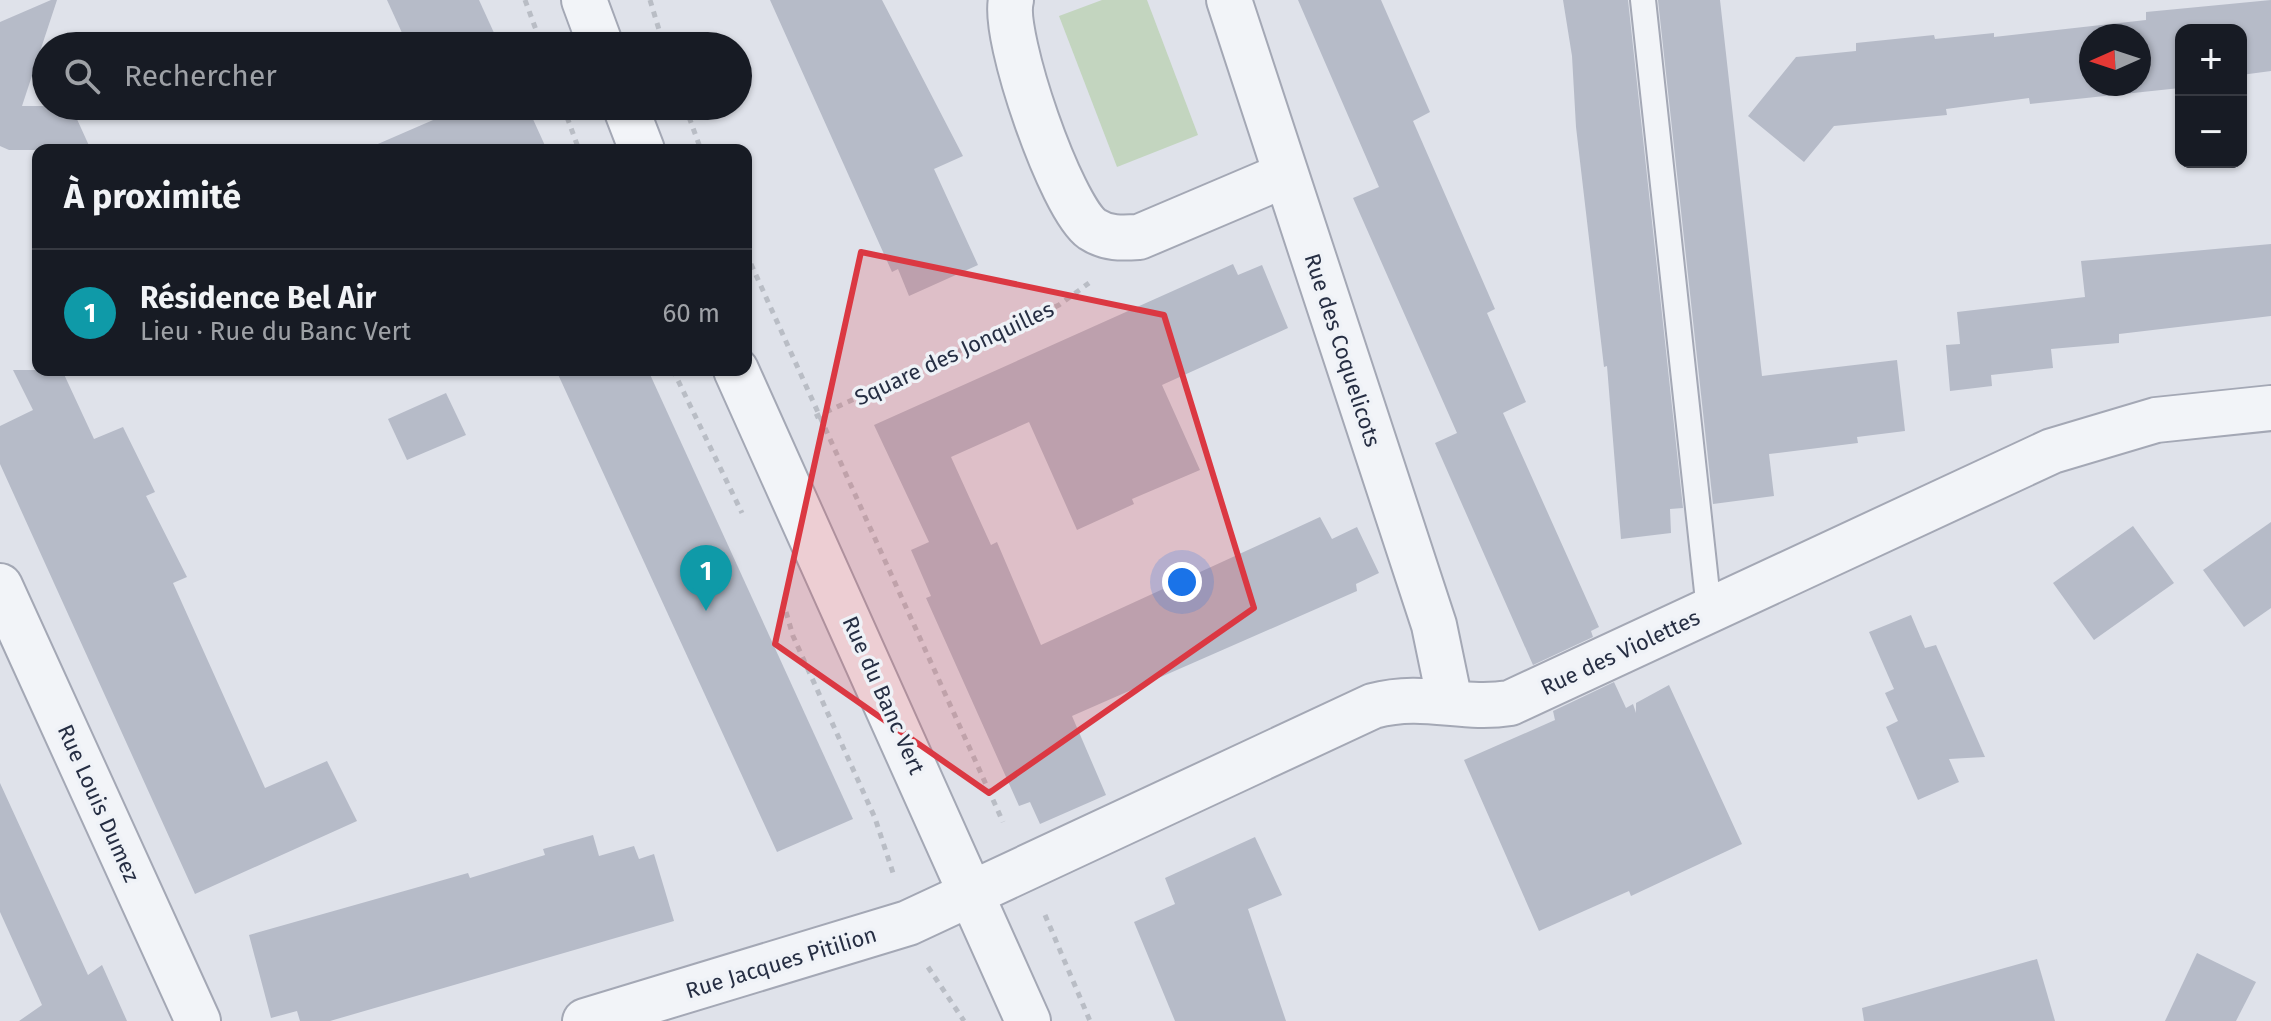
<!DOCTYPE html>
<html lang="fr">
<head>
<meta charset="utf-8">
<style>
	body { margin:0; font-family:"Fira Sans",sans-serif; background:#20242c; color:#f1f3f6 }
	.controls { position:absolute; right:24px; top:24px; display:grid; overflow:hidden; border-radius:16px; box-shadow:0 2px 6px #0004 }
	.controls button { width:72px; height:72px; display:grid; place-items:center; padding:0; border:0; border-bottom:2px solid #363941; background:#171b24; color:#f1f3f6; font:40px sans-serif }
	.compass { position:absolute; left:2079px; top:24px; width:72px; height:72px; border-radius:50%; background:#171b24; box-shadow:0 2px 6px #0004; rotate:267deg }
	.you { position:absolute; left:1182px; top:582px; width:28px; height:28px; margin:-20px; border:6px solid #fff; border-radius:50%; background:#1a73e8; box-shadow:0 0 0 12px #1a73e833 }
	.badge { display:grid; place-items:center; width:52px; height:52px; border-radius:50%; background:#db3842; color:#fff; font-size:26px; font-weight:700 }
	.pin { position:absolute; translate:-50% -66px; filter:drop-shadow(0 2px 4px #0008) }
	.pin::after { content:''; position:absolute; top:42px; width:28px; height:24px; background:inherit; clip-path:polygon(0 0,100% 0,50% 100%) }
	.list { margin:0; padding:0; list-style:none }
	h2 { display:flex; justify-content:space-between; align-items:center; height:104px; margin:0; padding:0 32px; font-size:34px }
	h2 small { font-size:26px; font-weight:400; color:#9ea1a6 }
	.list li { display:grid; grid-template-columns:52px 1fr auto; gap:24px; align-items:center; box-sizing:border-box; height:128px; padding:0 32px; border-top:2px solid #363941 }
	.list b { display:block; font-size:30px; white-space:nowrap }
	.list p { margin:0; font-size:26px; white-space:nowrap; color:#9ea1a6 }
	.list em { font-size:26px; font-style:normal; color:#9ea1a6 }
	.icon { flex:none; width:44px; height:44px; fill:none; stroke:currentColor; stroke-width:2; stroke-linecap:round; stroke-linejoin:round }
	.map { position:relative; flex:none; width:2271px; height:1021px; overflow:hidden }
	.search { position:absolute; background:#171b24; box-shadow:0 2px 6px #0004; left:32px; top:32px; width:720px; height:88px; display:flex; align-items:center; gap:20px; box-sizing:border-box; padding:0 28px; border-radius:44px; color:#9ea1a6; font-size:30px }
	.panel { position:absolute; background:#171b24; box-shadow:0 2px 6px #0004; left:32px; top:144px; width:720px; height:232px; border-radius:16px }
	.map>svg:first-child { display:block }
	.green { fill:#c3d5bf }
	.building { fill:#b6bbc8; fill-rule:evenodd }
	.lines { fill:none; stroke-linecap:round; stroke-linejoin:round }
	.service-casing { stroke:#a4a8b5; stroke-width:28 }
	.minor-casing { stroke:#a4a8b5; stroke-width:48 }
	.tertiary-casing { stroke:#a4a8b5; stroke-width:48 }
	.path { stroke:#b9bdc5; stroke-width:5; stroke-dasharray:6 6; stroke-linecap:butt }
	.service { stroke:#f2f4f8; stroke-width:24 }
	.minor { stroke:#f2f4f8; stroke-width:44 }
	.tertiary { stroke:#f2f4f8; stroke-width:44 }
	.marked { fill:#db3842; fill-opacity:0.2; stroke:#db3842; stroke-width:6; stroke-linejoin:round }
	.labels { text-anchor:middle; stroke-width:7; stroke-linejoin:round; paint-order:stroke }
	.street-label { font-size:22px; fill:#262e43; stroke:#eff2f7 }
</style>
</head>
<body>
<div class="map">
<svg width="2271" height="1021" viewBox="0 0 2271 1021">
	<rect width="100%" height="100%" fill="#dfe2ea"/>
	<!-- green -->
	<polygon class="green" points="1102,0 1147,0 1198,135 1117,167 1059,16"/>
	<!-- building -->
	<g class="building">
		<polygon points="51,0 57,0 22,106 71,106 91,150 9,150 0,146 0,22"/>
		<polygon points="387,0 479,0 500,46 408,46"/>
		<polygon points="770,0 882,0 963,156 934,169 978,265 909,296 898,269 892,272"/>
		<polygon points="1298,0 1381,0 1430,112 1413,121 1495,309 1487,313 1526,402 1503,413 1599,627 1591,631 1593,637 1533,665 1435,443 1457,433 1353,198 1379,187"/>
		<polygon points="1563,0 1628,0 1683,508 1670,509 1671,533 1621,539 1607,366 1604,367 1576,127 1572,56"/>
		<polygon points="1658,0 1720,0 1762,376 1897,360 1905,431 1857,437 1858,443 1769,454 1774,496 1713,504"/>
		<path d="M2271,0V71L2241,75V30H2181L2180,88L2030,104L2029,98L1946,109L1947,115L1834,126L1804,162L1748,116L1796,57L1856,51V43L1934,35L1935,39L1994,33V37L2146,20V12ZM2091,36H2139V84H2091Z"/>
		<polygon points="435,106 527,106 547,150 364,150 440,117"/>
		<polygon points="2271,244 2271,316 2119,334 2119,343 2051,349 2053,368 1991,375 1992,386 1950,391 1946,345 1960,344 1957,312 2085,297 2081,261"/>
		<polygon points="1233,264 1238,275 1262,265 1288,328 1162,385 1200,470 1132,499 1134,504 1077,530 1029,422 951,457 991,545 997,542 1041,645 1320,517 1332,539 1357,527 1379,573 1356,584 1357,591 1072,716 1106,795 1040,824 1030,802 1019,806 926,598 931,596 911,550 929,542 874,425"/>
		<polygon points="13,370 62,370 94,439 123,427 155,492 146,496 187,577 173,583 265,788 327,761 357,821 195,894 0,464 0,426 33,410"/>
		<polygon points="556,370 648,370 853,819 777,852"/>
		<polygon points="446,393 466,435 407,460 388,419"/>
		<polygon points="2271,522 2271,608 2244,627 2203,570"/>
		<polygon points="2133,526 2174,583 2094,640 2053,583"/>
		<polygon points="1911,615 1925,648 1936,645 1985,757 1949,759 1959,782 1918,800 1886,727 1898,721 1885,693 1894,689 1869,632"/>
		<polygon points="1614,682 1626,708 1633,704 1636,713 1636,703 1669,685 1742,844 1631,896 1629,891 1539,931 1464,760 1555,720 1553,711"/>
		<polygon points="0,783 88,975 102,965 127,1021 19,1021 42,1005 0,912"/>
		<polygon points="593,835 599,856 634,846 639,859 654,854 674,921 330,1021 300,1021 297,1011 271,1018 249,935 468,873 470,878 545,855 543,849"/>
		<polygon points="1255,837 1282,895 1248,909 1286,1021 1175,1021 1134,922 1175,904 1165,878"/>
		<polygon points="2197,953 2256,982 2236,1021 2165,1021"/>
		<polygon points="2037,959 2055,1021 1864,1021 1862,1008"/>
	</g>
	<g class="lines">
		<defs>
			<polyline id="service" points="1643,0 1709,610"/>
			<g id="minor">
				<path d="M1011,0C1002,36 1061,207 1092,229C1107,239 1122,238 1139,237L1285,175"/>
				<polyline points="1229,0 1434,625 1450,702"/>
				<polyline points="0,586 198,1021"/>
				<path d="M585,1021L908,923L1373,706C1425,692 1461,711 1510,703L2052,451L2156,420L2271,408"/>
			</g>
			<g id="tertiary">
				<polyline points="584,0 601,46"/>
				<polyline points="625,106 642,150"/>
				<polyline points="736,370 1028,1021"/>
			</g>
		</defs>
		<!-- service casing -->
		<use href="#service" class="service-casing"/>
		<!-- minor casing -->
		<use href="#minor" class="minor-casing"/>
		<!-- tertiary casing -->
		<use href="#tertiary" class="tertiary-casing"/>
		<!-- path -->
		<g class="path">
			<polyline points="525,0 542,46"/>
			<polyline points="650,0 664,46"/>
			<polyline points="563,106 579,150"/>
			<polyline points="685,106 701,150"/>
			<polyline points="746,253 1003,822"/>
			<polyline points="673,370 742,513"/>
			<polyline points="815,417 1059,305 1089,283"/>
			<polyline points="786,612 793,636 875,818 894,876"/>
			<polyline points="1045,915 1090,1021"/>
			<polyline points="928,967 964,1021"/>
		</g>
		<!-- service -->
		<use href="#service" class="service"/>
		<!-- minor -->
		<use href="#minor" class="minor"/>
		<!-- tertiary -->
		<use href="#tertiary" class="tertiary"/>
	</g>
	<!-- marked area -->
	<path class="marked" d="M861,252L1164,315L1254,608L989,793L775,644Z"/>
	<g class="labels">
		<!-- street labels -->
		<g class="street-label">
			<text transform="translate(1343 350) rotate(72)" y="8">Rue des Coquelicots</text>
			<text transform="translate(954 353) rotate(-25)" y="8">Square des Jonquilles</text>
			<text transform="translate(1620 652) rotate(-25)" y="8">Rue des Violettes</text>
			<text transform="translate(884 695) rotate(66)" y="8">Rue du Banc Vert</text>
			<text transform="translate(99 803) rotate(66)" y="8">Rue Louis Dumez</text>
			<text transform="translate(781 962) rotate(-17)" y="8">Rue Jacques Pitilion</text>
		</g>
	</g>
</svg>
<div class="controls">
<button>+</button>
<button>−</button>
</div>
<svg class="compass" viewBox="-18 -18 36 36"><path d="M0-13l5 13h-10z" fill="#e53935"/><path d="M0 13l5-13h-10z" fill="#9ea1a6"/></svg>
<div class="you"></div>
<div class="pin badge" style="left:706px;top:611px;background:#0f9aa8">1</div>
<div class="search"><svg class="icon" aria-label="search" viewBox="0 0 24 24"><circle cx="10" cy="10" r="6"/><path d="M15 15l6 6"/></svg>Rechercher</div>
<section class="panel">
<h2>À proximité<small></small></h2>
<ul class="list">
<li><span class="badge" style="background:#0f9aa8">1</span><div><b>Résidence Bel Air</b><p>Lieu · Rue du Banc Vert</p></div><em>60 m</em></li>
</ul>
</section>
</div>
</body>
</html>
